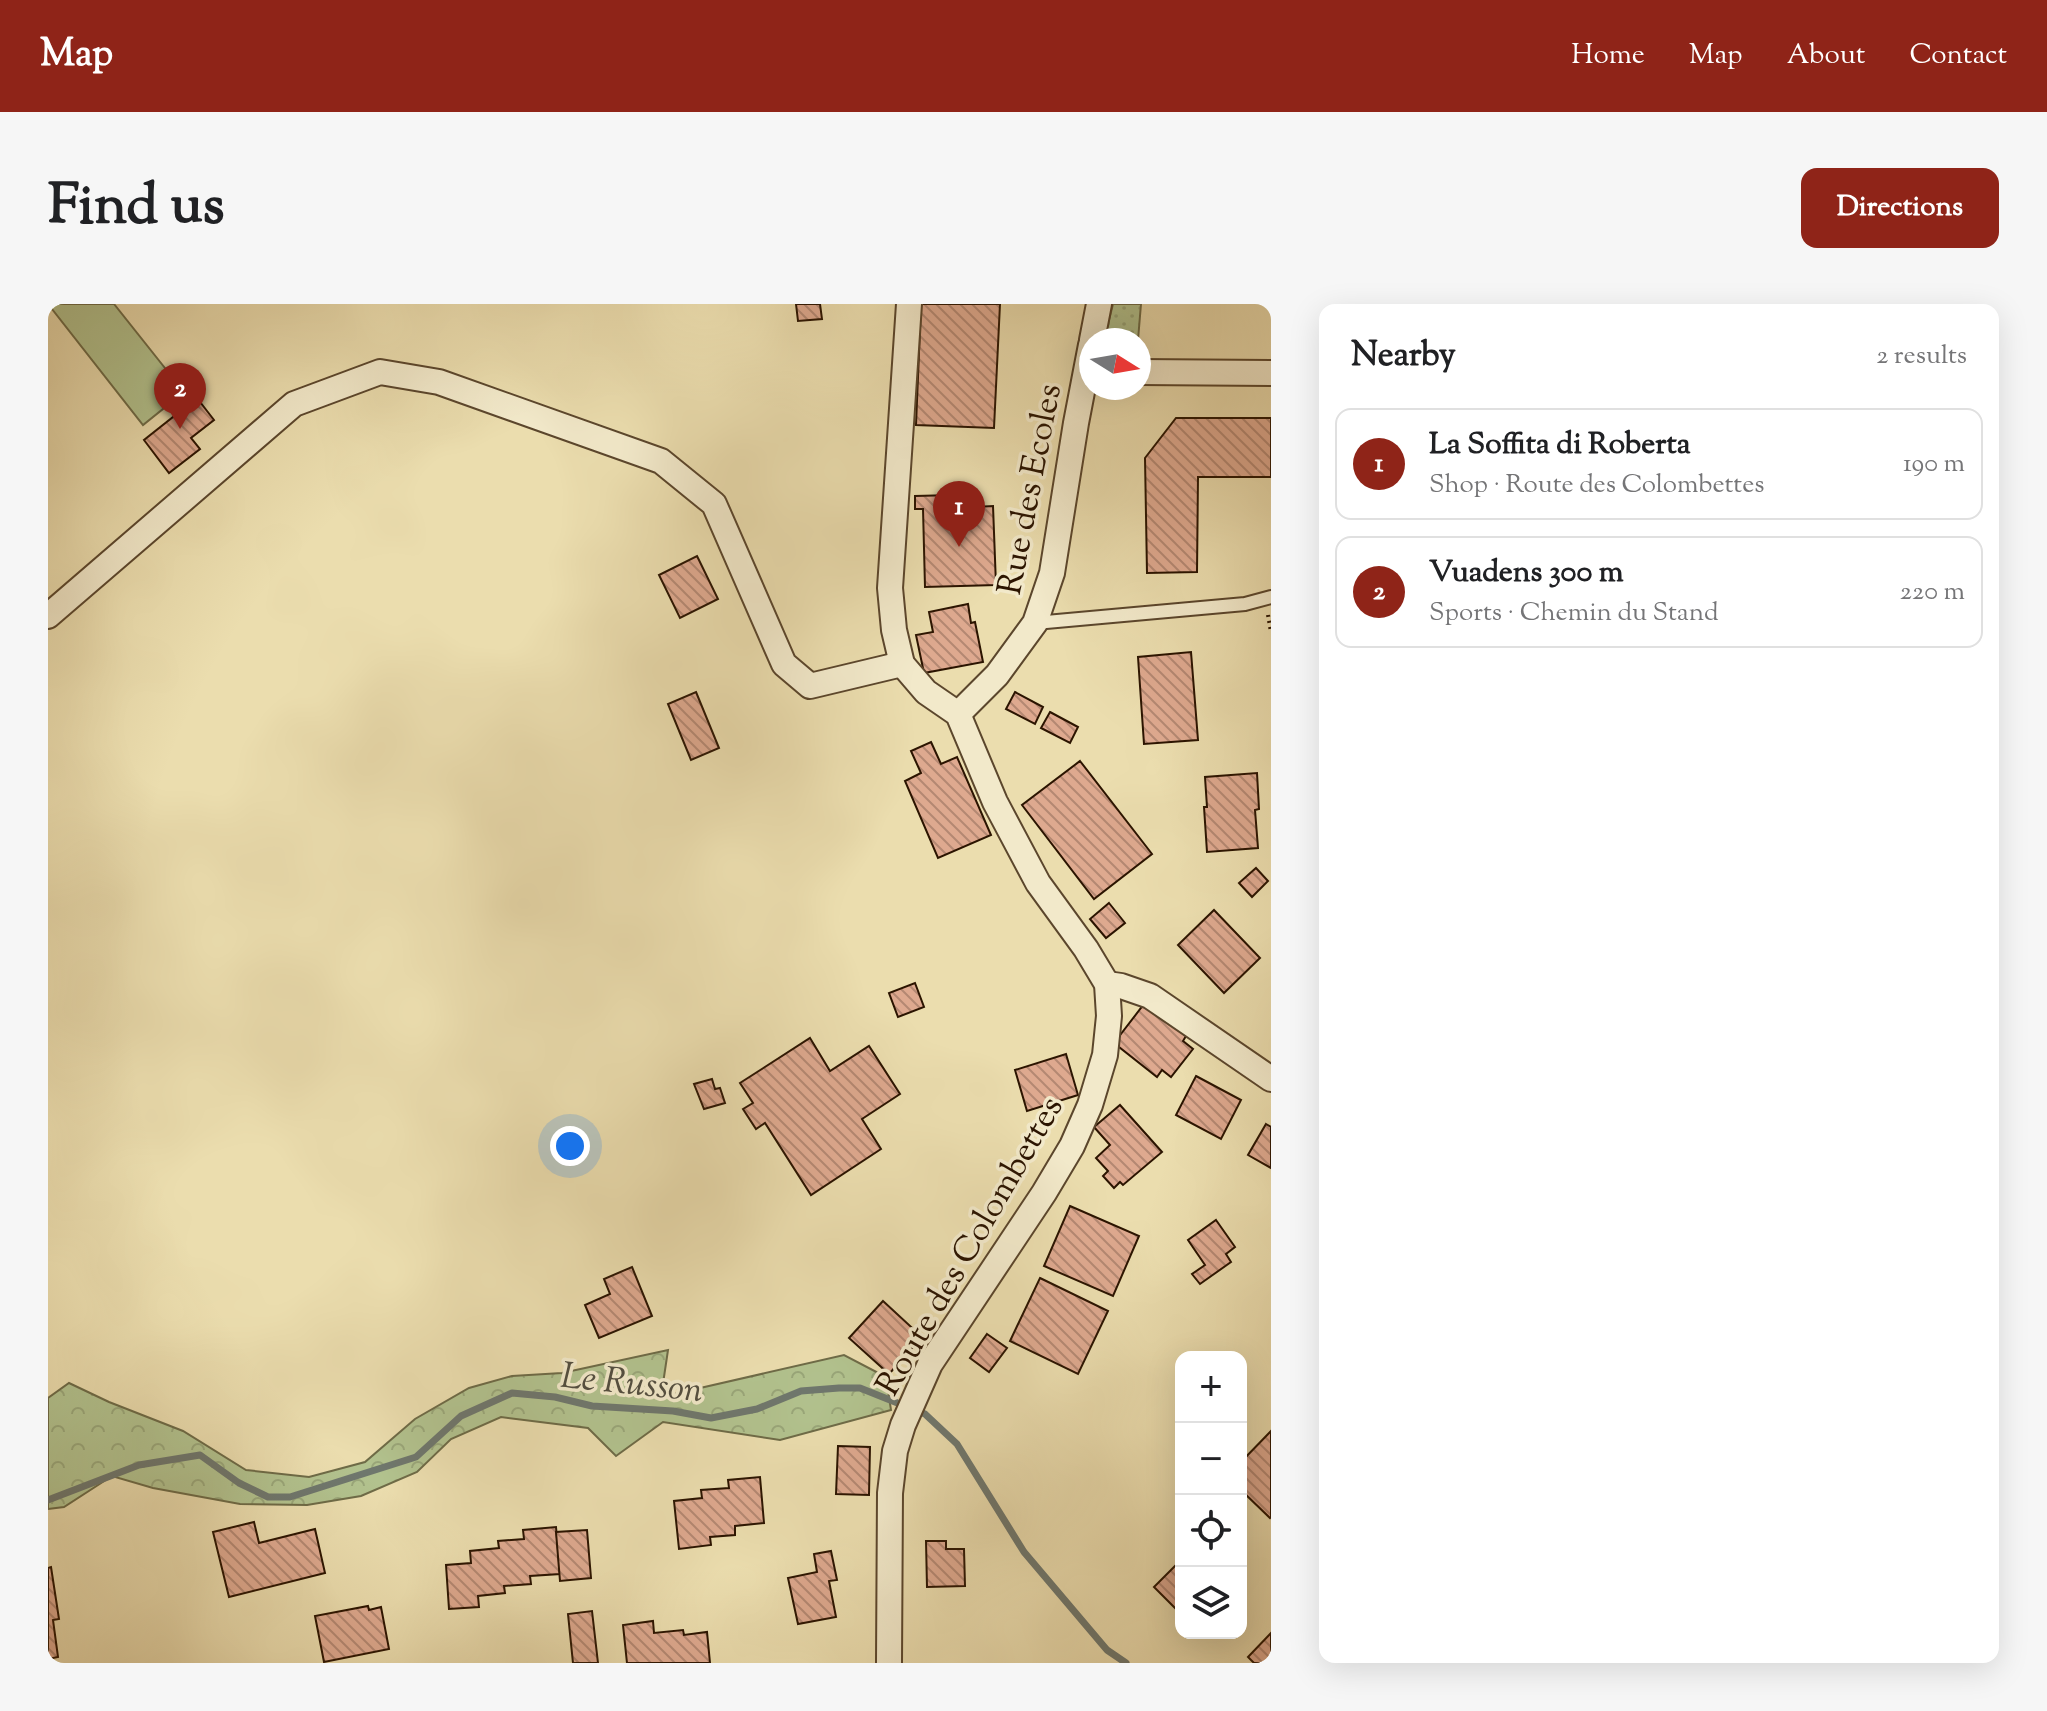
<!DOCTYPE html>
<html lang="en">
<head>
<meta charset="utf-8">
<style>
	body { margin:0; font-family:"Sorts Mill Goudy",serif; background:#f6f6f6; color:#202124 }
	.controls { position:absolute; right:24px; bottom:24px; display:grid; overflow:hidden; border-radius:16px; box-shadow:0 8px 32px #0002 }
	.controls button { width:72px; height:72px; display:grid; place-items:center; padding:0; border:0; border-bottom:2px solid #e0e0e0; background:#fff; color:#202124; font:40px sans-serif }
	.compass { position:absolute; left:1031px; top:24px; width:72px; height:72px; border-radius:50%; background:#fff; box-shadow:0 8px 32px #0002; rotate:101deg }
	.you { position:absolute; left:522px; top:842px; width:28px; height:28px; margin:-20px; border:6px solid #fff; border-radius:50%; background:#1a73e8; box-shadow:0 0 0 12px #1a73e833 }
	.badge { display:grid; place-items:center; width:52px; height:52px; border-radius:50%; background:#8f2418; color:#fff; font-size:26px; font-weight:700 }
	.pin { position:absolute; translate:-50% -66px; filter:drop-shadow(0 2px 4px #0008) }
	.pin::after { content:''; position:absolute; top:42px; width:28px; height:24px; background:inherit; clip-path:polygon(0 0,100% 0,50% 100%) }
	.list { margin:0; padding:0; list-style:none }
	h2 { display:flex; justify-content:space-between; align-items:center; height:104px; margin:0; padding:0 32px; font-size:34px }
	h2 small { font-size:26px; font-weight:400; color:#757577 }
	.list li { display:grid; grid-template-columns:52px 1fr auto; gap:24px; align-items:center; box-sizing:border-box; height:112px; margin:0 16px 16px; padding:0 16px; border:2px solid #e0e0e0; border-radius:16px }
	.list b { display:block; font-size:30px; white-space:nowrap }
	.list p { margin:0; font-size:26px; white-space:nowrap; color:#757577 }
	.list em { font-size:26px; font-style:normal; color:#757577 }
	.icon { flex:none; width:44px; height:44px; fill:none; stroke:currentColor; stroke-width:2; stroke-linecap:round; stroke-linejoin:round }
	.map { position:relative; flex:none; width:1223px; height:1359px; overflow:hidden; border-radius:16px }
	header { display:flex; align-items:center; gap:48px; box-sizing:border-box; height:112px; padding:0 40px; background:#8f2418; color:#fff }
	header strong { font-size:38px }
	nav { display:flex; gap:44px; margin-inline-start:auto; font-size:28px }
	.intro { display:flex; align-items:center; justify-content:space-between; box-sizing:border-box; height:192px; padding:0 48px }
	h1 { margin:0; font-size:56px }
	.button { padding:20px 36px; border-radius:16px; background:#8f2418; color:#fff; font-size:28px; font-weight:700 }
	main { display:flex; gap:48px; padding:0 48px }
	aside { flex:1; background:#fff; border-radius:16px; box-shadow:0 8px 32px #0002 }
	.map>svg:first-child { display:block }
	.grass { fill:url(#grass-dots); stroke:#6e6b47; stroke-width:2 }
	.forest { fill:url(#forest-crowns); stroke:#6e6b47; stroke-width:2 }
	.green { fill:#b2c28e; stroke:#6e6b47; stroke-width:2 }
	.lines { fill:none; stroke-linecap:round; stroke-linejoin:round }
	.stream { stroke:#6f776d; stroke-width:7 }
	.building { fill:url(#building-back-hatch); stroke:#2b1400; stroke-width:2 }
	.lane-casing { stroke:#5b462c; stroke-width:16 }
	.street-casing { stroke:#5b462c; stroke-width:28 }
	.path { stroke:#2b1400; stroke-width:4; stroke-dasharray:2 4; stroke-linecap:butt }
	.lane { stroke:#f2e9ca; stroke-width:12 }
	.street { stroke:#f2e9ca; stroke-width:24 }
	.labels { text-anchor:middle; stroke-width:7; stroke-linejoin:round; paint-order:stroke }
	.street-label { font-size:34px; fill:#2b1400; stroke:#f2e9ca }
	.water-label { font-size:36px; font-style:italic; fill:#534e40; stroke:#f2e9ca }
</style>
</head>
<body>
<header>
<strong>Map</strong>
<nav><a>Home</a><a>Map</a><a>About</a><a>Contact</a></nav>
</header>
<div class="intro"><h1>Find us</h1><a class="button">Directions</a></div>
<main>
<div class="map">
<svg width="1223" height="1359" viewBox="0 0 1223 1359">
	<defs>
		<pattern id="grass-dots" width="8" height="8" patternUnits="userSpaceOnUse" patternTransform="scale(2)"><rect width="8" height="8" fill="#b2c28e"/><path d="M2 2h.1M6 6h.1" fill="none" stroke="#99a679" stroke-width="1.8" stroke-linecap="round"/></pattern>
		<pattern id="forest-crowns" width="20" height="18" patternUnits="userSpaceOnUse" patternTransform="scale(2)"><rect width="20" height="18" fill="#b2c28e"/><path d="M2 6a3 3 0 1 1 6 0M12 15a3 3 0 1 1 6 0" fill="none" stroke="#99a679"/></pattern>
		<pattern id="building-back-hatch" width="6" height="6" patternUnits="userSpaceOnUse" patternTransform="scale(2)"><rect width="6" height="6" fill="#dea98f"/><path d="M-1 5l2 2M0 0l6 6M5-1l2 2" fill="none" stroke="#b48872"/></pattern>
	</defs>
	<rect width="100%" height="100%" fill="#ebddae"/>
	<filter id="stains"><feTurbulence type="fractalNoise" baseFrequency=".0025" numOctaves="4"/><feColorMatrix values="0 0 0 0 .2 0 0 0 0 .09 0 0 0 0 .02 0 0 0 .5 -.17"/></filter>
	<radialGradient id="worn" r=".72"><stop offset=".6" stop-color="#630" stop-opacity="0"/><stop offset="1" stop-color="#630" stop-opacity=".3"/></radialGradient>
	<!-- grass -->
	<polygon class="grass" points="1065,0 1093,0 1090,36 1056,36"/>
	<!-- forest -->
	<polygon class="forest" points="620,1046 613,1093 796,1051 838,1073 843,1106 732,1136 615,1118 568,1152 540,1124 453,1113 403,1135 369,1168 313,1192 259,1201 192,1200 105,1184 64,1172 16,1203 0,1205 0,1094 21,1079 61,1098 135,1127 198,1166 261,1173 317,1158 367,1115 421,1084 464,1072 514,1069"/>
	<!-- green -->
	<polygon class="green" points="0,0 66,0 136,88 95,121"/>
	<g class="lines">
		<!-- stream -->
		<polyline class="stream" points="0,1196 91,1161 152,1151 191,1179 220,1193 242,1193 368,1153 413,1112 464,1089 507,1093 544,1102 625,1107 663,1114 709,1105 753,1087 791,1084 812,1084 877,1110 909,1140 976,1248 1059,1346 1078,1359"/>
	</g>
	<!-- building -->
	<g class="building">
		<polygon points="748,0 772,0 774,15 750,17"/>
		<polygon points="873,0 952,0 946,124 868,121"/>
		<polygon points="149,94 166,116 143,134 152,145 121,169 96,136"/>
		<polygon points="1128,114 1223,114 1223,173 1150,173 1149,268 1099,269 1097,154"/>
		<polygon points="906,191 906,204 945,202 948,281 877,283 875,205 867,205 867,192"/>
		<polygon points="649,252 670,295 632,314 611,271"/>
		<polygon points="920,300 923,319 927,318 935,358 876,369 868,331 885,328 881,308"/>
		<polygon points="1143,348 1150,436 1096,440 1090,353"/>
		<polygon points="648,388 671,444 643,456 620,400"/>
		<polygon points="967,388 995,403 987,420 958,405"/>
		<polygon points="1002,408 1030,423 1022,439 993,424"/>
		<polygon points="883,438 893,460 909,453 943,531 890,554 857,477 873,469 863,447"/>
		<polygon points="1032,457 1104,550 1046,595 974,501"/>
		<polygon points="1209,469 1211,505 1207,506 1210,544 1159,548 1156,503 1159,503 1157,473"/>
		<polygon points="1208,564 1220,577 1204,593 1191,579"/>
		<polygon points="1061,599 1077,619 1058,634 1042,615"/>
		<polygon points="1166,606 1212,654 1176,689 1130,641"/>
		<polygon points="867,679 876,703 850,713 841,689"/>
		<polygon points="1096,700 1138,732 1135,737 1145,745 1123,773 1114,766 1109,773 1066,739"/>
		<polygon points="762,734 782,767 821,742 852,790 814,815 833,845 763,891 717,819 708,825 695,805 705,799 692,779"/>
		<polygon points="1018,750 1030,791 979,807 967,766"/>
		<polygon points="1148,772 1193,796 1173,835 1128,811"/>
		<polygon points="664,775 667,785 672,784 677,799 656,805 646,780"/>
		<polygon points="1072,801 1114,848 1075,881 1072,878 1066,884 1055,872 1060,867 1048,854 1062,841 1046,823"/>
		<polygon points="1218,820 1223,823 1223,864 1200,851"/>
		<polygon points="1022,902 1091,932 1065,992 996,962"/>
		<polygon points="1168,916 1187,943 1178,950 1183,958 1152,980 1144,970 1157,961 1140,936"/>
		<polygon points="584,963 604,1012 551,1034 537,1001 562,990 556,975"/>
		<polygon points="992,974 1060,1007 1030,1070 962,1037"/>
		<polygon points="835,997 874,1033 841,1070 801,1034"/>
		<polygon points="939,1030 959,1044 941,1068 922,1054"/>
		<polygon points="1223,1127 1223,1213 1222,1214 1193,1186 1193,1158"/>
		<polygon points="790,1142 822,1143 821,1191 788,1190"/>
		<polygon points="712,1173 716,1219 687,1222 687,1231 662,1233 663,1241 631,1245 626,1197 654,1194 653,1186 681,1184 680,1176"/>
		<polygon points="206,1218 211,1239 267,1225 277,1269 181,1293 165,1228"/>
		<polygon points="508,1223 512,1270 482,1272 483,1280 456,1282 457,1289 430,1292 431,1303 401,1305 398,1261 423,1259 422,1247 451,1244 450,1237 476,1235 475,1226"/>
		<polygon points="539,1226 543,1274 512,1277 508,1228"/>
		<polygon points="878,1237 898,1237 898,1245 916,1245 917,1282 879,1283"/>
		<polygon points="783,1247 789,1276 781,1277 788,1313 750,1320 740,1274 769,1268 766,1250"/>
		<polygon points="1133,1256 1133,1310 1106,1283"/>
		<polygon points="3,1263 11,1315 5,1316 10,1353 0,1355 0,1264"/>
		<polygon points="320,1302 321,1306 333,1303 341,1345 276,1358 267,1312"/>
		<polygon points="544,1307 550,1359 525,1359 520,1310"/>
		<polygon points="605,1317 606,1329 635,1326 636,1331 659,1328 662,1359 579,1359 575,1321"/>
		<polygon points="1223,1329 1223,1359 1206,1359 1200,1353"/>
	</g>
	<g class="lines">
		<defs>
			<polyline id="lane" points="987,319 1197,300 1223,293"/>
			<g id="street">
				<polyline points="1044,36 1051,0"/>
				<polyline points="1091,68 1223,69"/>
				<polyline points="0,312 246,100 332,68 391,78 613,157 666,200 736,360 762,382 854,360"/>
				<polyline points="910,410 949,371 987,319 1004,269 1028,119 1043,41"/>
				<polyline points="1059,680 1073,682 1102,692 1223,775"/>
				<polyline points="841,1359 842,1189 847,1147 855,1121 882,1060 996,889 1024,842 1042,801 1057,751 1061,712 1059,680 1038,645 990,579 947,498 910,410 878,388 854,360 846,326 842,284 861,0"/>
			</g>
		</defs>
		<!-- lane casing -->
		<use href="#lane" class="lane-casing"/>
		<!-- street casing -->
		<use href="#street" class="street-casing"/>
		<!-- path -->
		<polyline class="path" points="1220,311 1223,328"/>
		<!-- lane -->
		<use href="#lane" class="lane"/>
		<!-- street -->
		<use href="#street" class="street"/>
	</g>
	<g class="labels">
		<!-- street labels -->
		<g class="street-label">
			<text transform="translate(980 185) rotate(-79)" y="12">Rue des Ecoles</text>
			<text transform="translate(920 941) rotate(-60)" y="12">Route des Colombettes</text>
		</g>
		<!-- water labels -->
		<g class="water-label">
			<text transform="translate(584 1077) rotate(6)" y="13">Le Russon</text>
		</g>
	</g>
	<rect width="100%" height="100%" filter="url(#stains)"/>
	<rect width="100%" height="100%" fill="url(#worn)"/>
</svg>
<div class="controls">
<button>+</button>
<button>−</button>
<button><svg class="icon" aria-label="locate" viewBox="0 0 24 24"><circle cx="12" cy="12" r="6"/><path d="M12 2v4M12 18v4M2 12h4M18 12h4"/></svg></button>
<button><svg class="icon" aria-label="layers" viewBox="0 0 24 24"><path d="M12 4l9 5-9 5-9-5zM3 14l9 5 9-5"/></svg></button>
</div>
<svg class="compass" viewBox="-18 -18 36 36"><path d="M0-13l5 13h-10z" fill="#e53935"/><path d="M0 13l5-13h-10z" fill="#757577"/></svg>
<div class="you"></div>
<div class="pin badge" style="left:911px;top:243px">1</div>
<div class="pin badge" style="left:132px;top:125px">2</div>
</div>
<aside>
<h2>Nearby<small>2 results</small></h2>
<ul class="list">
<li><span class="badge">1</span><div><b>La Soffita di Roberta</b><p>Shop · Route des Colombettes</p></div><em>190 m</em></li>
<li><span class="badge">2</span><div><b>Vuadens 300 m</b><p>Sports · Chemin du Stand</p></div><em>220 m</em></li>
</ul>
</aside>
</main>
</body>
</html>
